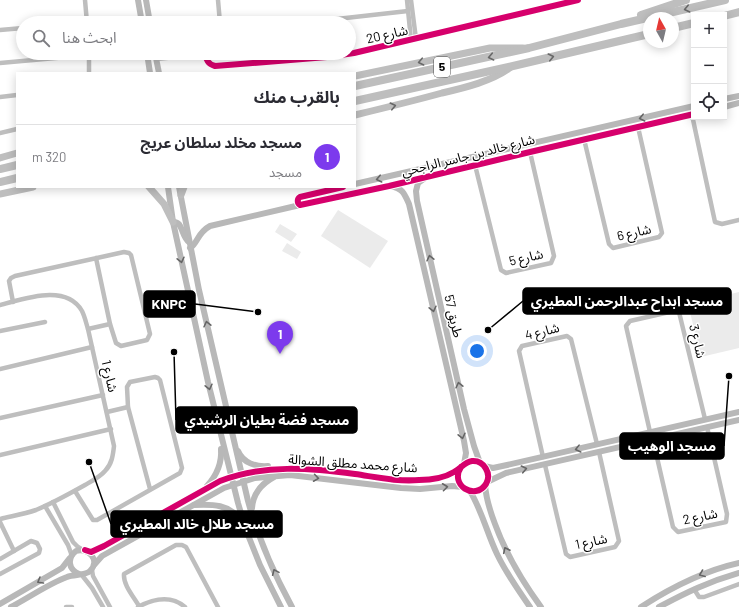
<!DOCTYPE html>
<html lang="ar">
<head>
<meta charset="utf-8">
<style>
	body { margin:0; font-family:Barlow,"Noto Sans Arabic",sans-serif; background:#f2f2f3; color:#2b2b33; direction:rtl }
	.controls { position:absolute; right:12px; top:12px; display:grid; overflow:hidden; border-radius:0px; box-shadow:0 2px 10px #0003 }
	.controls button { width:36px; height:36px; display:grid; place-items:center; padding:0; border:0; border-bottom:1px solid #e1e1e2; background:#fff; color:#2b2b33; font:20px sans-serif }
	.compass { position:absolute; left:643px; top:12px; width:36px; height:36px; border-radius:50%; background:#fff; box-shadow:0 2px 10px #0003; rotate:352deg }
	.you { position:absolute; left:477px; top:351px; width:14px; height:14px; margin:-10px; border:3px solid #fff; border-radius:50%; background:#1a73e8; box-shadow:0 0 0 6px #1a73e833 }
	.badge { display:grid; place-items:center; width:26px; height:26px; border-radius:50%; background:#7c3aed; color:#fff; font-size:13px; font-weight:700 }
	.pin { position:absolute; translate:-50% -33px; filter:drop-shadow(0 1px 2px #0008) }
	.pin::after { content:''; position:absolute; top:21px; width:14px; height:12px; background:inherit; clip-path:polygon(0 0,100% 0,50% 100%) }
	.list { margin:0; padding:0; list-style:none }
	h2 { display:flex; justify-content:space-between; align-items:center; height:52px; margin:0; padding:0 16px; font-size:17px }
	h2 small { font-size:13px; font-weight:400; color:#7c7c81 }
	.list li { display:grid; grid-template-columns:26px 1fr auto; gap:12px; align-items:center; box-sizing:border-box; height:64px; padding:0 16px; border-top:1px solid #e1e1e2 }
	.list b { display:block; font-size:15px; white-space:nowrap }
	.list p { margin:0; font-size:13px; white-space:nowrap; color:#7c7c81 }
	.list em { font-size:13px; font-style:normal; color:#7c7c81 }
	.icon { flex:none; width:22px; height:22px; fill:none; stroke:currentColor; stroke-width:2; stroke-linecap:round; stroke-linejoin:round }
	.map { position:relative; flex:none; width:739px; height:607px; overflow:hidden; direction:ltr }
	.search { position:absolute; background:#fff; box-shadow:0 2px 10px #0003; left:16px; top:16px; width:340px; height:44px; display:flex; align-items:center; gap:10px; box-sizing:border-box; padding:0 14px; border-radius:22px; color:#7c7c81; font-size:15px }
	.panel { position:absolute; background:#fff; box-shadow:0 2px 10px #0003; left:16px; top:72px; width:340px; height:116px; border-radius:0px; direction:rtl }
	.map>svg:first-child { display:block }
	.green { fill:#ebebeb }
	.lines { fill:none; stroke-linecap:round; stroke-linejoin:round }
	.street { stroke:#bebebe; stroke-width:4.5 }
	.secondary { stroke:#b8b8b8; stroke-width:6 }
	.primary { stroke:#bebebe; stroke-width:7 }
	.highway { stroke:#bebebe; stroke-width:8 }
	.cycleway-casing { stroke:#fff; stroke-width:8 }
	.cycleway { stroke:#d6006c; stroke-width:6 }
	.oneway { stroke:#686868 }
	.oneway2 { stroke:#656565 }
	.labels { text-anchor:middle; stroke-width:3; stroke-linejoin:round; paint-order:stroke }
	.shield { fill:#fff; stroke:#4c4c4c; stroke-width:1 }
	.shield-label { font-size:12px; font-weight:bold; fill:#000 }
	.street-label { font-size:13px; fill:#000; stroke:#fff }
	.leader { fill:none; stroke:#000; stroke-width:1.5 }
	.callout-dot { fill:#000; stroke:#fff; stroke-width:1.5 }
	.callout { fill:#000; stroke:#000; stroke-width:1.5 }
	.callout-label { font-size:14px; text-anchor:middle; font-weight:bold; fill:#fff }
</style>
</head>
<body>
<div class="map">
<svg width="739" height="607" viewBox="0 0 739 607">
	<rect width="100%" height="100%" fill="#fff"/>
	<!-- green -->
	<g class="green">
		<polygon points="338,210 388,241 370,268 321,236"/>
		<polygon points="280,224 297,234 291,242 275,232"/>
		<polygon points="287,243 301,252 297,259 282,251"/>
		<polygon points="739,292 739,348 701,357 688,304"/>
	</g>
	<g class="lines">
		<!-- street -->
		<g class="street">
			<polyline points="85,0 87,23"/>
			<polyline points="218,0 220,23"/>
			<polyline points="407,0 411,40"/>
			<polyline points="411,0 416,39"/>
			<polyline points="77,23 87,22"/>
			<polyline points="301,23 408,11"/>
			<polyline points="0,30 23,28"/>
			<polyline points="89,53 89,73"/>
			<path d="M205,53C206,60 208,64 215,66L327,57L354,53L578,0"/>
			<polyline points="156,59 205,54"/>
			<polyline points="0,63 89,55"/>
			<polyline points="0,97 17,95"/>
			<polyline points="692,115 715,222 722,224 739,220"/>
			<polyline points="0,133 17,129"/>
			<polyline points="584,139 609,244 613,248 659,237 662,233 638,127"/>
			<polyline points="475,165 501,270 506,273 551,263 554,256 530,152"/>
			<polyline points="13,302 9,281 11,278 15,276 124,252 129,253 131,255 150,334 147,340 121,346 116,343 110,324 96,258"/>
			<path d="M0,305C24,299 66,283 82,311C85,317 86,323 88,329L114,446C113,455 112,464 105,471C100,477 92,481 85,485C69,494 53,503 36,510C24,514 12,516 0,519"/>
			<polyline points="88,329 110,324"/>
			<polyline points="0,331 45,322"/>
			<polyline points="0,369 92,347"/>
			<polyline points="107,412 128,407"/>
			<polyline points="0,418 103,395"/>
			<polyline points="650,432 626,326 630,321 674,311 679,312 705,419"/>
			<polyline points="653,440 673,527 678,532 726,522 727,514 707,427"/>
			<polyline points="0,455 111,429"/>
			<polyline points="543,457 519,351 522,346 567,336 571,339 597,444"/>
			<polyline points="545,465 566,554 570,557 615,547 619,541 599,452"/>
			<polyline points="75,491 93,520 97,520 180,473 182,468 160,380 158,378 155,377 130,382 127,387 128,407 150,489"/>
			<polyline points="53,502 73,542 78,547 83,550"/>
			<polyline points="45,506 68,545 72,556"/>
			<polyline points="0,522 14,551"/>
			<polyline points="0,559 31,541 37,543 40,549 39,553 0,574"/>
			<polyline points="92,570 93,576 110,607"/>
			<polyline points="81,574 92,588 103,607"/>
			<polyline points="694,589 699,597 704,597 739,584"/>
			<path d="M139,606C134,597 123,585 124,574L176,545H182L186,547L218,607"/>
			<polyline points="66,607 72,607"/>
			<path d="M138,607C153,599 171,595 185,607"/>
		</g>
		<!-- secondary -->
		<g class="secondary">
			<polyline points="138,0 142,23"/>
			<polyline points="146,0 150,23"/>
			<polyline points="147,53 150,73"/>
			<polyline points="155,53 159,73"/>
			<polyline points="724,99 739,96"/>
			<polyline points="724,107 739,103"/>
			<polyline points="425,178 418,183 416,191 417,201 464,409 474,446 480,463"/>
			<polyline points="355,184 694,106"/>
			<path d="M391,186C403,189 404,193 409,204L464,441L466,453L464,464"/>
			<polyline points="168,187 173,222 208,382 238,503 246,530 260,565 281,607"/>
			<path d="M179,187L199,290L248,501C258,537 274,574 292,607"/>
			<path d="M343,187L300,197C297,199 297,203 300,205L389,186L530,152L694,114"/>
			<path d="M173,222C183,221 181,236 189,242"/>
			<path d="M190,248C198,243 197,233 210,226L300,205"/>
			<path d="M238,451C243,463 256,467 268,466"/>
			<polyline points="484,466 493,468 507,465 739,412"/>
			<polyline points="487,482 506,473 739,420"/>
			<path d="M485,485C486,498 490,511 495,524C506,554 522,581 541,607"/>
			<path d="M207,486C217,475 222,463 221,449"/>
			<path d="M470,491C482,511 487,533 497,554C506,573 518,590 530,607"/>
			<path d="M194,505C212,504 230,504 241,521"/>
			<path d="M252,508C253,493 261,484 274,477"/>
			<path d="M85,550L91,552L104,546L220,481C264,464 310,468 355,474C376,477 398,482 419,480C430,480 444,478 454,472C461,469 464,462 472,461C484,460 492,474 486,484C475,501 449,485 461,467"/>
			<polyline points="94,565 102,556 224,488 255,478 290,475 401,488 420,489 452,486 463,487"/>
			<polyline points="0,604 62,568 69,559"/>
			<path d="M11,607C28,598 50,583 67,577C74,574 85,576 90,571C101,560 88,547 76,551C67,558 68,569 79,574"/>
			<path d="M641,607C672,587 703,571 739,563"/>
			<path d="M659,607C687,592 708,582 739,573"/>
		</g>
		<!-- primary -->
		<g class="primary">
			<polyline points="355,76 490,48 523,48"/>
			<path d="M355,115C384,108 413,101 442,93C464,88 493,81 511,67"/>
			<polyline points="0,158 17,153"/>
			<polyline points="149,187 164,204 173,222"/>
			<polyline points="0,194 33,187"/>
			<polyline points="181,195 184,187"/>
		</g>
		<!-- highway -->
		<g class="highway">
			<polyline points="641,15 686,0"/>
			<polyline points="724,16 739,12"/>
			<polyline points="673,28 694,23"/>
			<polyline points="355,86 529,48 621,24 725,0"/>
			<polyline points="355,101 513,66 649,34"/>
			<polyline points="0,169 17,165"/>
			<polyline points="0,182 17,178"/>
		</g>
		<defs>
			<g id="cycleway">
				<path d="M205,53C206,60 208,64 215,66L327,57L354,53L578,0"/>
				<path d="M343,187L300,197C297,199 297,203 300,205L389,186L530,152L694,114"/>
				<path d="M85,550L91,552L104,546L220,481C264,464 310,468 355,474C376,477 398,482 419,480C430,480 444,478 454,472C461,469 464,462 472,461C484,460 492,474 486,484C475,501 449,485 461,467"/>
			</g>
		</defs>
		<!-- cycleway casing -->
		<use href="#cycleway" class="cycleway-casing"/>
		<!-- cycleway -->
		<use href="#cycleway" class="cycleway"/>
	</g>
	<!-- one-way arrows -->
	<defs><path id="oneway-chevron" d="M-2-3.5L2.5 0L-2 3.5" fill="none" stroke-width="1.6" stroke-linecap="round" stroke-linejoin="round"/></defs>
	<g class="oneway">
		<use href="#oneway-chevron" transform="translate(687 9) rotate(167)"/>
		<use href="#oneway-chevron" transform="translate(491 57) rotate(168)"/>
		<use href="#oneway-chevron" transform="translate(551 57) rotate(-13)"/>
		<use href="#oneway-chevron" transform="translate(421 62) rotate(168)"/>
		<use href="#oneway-chevron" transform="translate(393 106) rotate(-13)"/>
	</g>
	<g class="oneway2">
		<use href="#oneway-chevron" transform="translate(642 118) rotate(167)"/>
		<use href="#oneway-chevron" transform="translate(379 179) rotate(167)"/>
		<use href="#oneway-chevron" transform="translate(430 258) rotate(-103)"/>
		<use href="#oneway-chevron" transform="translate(181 260) rotate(77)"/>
		<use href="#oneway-chevron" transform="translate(433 309) rotate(77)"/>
		<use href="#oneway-chevron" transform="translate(207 324) rotate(-103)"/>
		<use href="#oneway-chevron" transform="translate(459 385) rotate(-103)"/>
		<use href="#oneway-chevron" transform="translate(209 387) rotate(77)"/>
		<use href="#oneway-chevron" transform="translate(462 436) rotate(77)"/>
		<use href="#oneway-chevron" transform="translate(578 449) rotate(166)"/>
		<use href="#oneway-chevron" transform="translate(524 469) rotate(-12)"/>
		<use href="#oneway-chevron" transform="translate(316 478) rotate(8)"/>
		<use href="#oneway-chevron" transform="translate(445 487) rotate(-7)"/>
		<use href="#oneway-chevron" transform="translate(506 550) rotate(-116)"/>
		<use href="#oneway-chevron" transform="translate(275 572) rotate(-114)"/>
		<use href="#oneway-chevron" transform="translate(702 574) rotate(159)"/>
		<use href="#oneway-chevron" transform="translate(40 581) rotate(150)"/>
	</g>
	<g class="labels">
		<!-- shield labels -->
		<rect class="shield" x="434" y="57" width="16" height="20" rx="3"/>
		<g class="shield-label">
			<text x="442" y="71">5</text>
		</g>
		<!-- street labels -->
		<g class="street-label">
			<text transform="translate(387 34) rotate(-13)" y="5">شارع 20</text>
			<text transform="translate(468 155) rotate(-14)" y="5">شارع خالد بن جاسر الراجحي</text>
			<text transform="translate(634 232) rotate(-13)" y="5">شارع 6</text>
			<text transform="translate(526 257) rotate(-13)" y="5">شارع 5</text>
			<text transform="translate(454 316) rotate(77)" y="5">طريق 57</text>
			<text transform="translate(542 331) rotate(-14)" y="5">شارع 4</text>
			<text transform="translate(698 341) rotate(76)" y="5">شارع 3</text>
			<text transform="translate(110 376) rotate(77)" y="5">شارع 1</text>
			<text transform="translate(353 463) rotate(4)" y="5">شارع محمد مطلق الشوالة</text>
			<text transform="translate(700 516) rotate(-12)" y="5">شارع 2</text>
			<text transform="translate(591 541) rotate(-12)" y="5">شارع 1</text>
		</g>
	</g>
	<!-- callouts -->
	<path class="leader" d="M488 330L523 301M258 312L195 304M174 352L176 420M729 376L724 446M89 462L111 524"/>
	<g class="callout-dot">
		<circle cx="488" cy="330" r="4"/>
		<circle cx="258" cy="312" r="4"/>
		<circle cx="174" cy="352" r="4"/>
		<circle cx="729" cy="376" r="4"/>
		<circle cx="89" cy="462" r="4"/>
	</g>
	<g class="callout">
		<rect x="523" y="288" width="208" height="26" rx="4"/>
		<rect x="144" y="291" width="51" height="26" rx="4"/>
		<rect x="176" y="407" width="181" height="26" rx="4"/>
		<rect x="620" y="433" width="104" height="26" rx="4"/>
		<rect x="111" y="511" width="171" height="26" rx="4"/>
	</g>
	<g class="callout-label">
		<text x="627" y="306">مسجد ابداح عبدالرحمن المطيري</text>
		<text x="169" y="309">KNPC</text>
		<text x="267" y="425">مسجد فضة بطيان الرشيدي</text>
		<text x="672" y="451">مسجد الوهيب</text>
		<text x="197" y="529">مسجد طلال خالد المطيري</text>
	</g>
</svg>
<div class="controls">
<button>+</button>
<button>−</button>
<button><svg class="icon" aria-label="locate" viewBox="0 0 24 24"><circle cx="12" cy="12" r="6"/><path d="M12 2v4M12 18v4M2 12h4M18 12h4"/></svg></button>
</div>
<svg class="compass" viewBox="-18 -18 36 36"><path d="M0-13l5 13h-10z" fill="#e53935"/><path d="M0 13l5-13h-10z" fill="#7c7c81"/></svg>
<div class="you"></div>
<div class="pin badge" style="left:280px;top:354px">1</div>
<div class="search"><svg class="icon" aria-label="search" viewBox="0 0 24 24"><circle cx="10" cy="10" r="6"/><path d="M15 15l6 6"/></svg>ابحث هنا</div>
<section class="panel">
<h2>بالقرب منك<small></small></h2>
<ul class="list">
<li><span class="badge">1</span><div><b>مسجد مخلد سلطان عريج</b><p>مسجد</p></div><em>320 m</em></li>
</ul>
</section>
</div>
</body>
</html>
